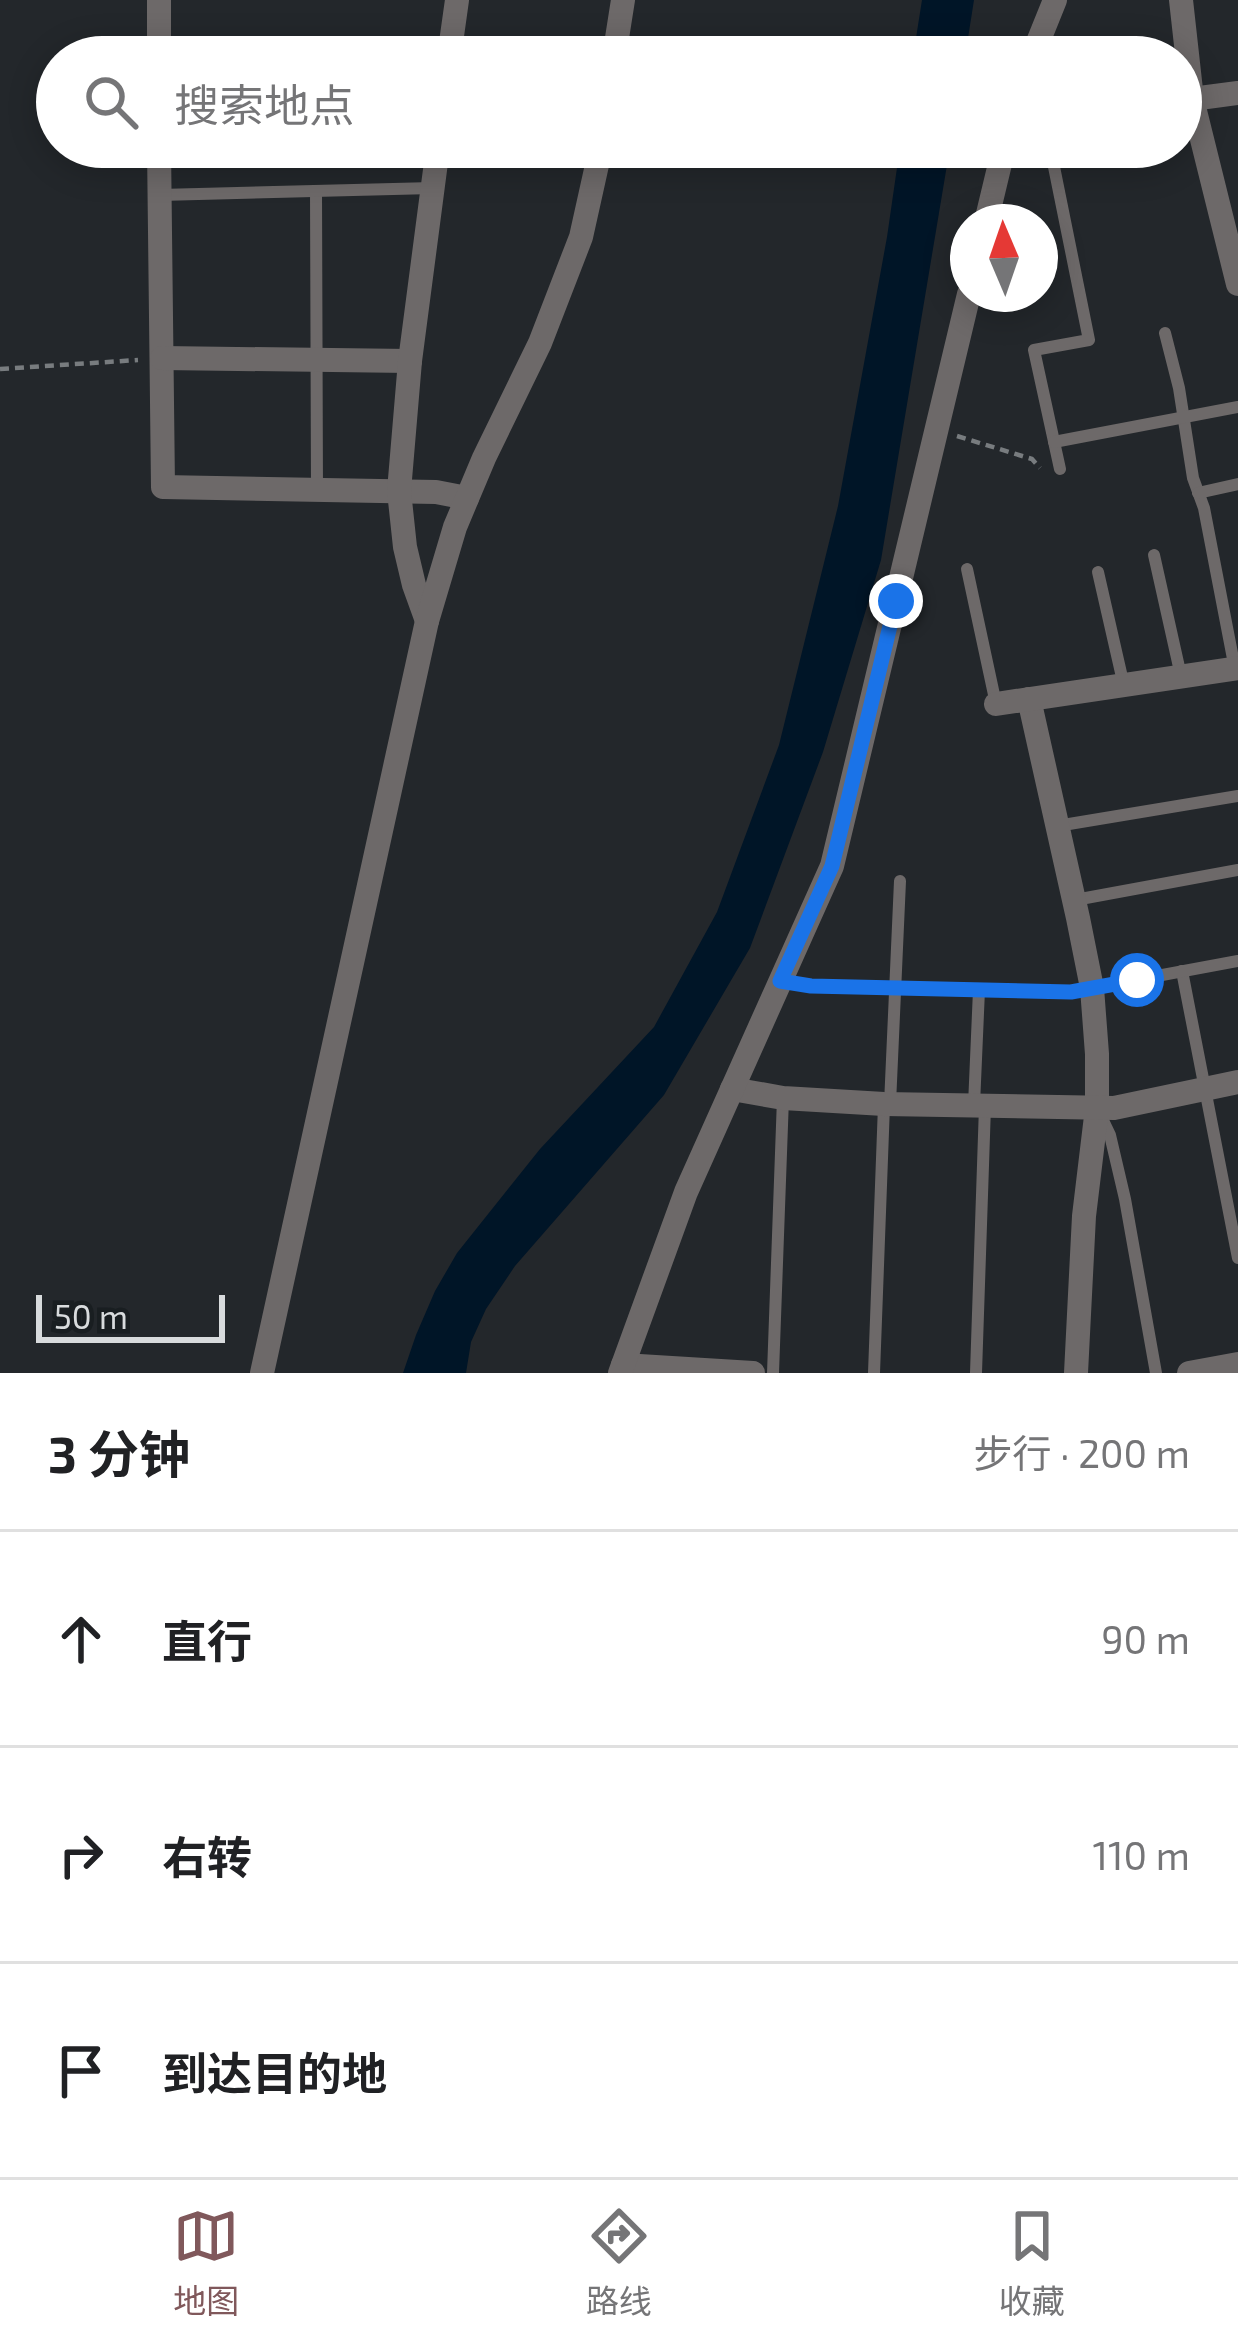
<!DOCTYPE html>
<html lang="zh">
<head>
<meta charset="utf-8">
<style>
	body { margin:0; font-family:"Exo 2","Noto Sans SC",sans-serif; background:#f6f6f6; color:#202124 }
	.compass { position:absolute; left:950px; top:204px; width:108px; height:108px; border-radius:50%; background:#fff; box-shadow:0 6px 30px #0003; rotate:358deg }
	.scale { position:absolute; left:36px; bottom:30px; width:189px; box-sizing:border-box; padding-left:12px; border:6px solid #d8dbdd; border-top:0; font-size:33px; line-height:42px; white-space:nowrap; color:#d8dbdd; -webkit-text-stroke:9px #191e21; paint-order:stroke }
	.stop { position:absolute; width:36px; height:36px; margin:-27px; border:9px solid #1a73e8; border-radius:50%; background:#fff }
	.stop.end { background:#1a73e8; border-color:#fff; box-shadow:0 3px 12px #0008 }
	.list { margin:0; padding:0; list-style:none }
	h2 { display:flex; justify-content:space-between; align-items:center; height:156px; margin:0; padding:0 48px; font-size:51px }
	h2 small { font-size:39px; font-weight:400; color:#757577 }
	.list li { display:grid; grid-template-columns:78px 1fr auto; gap:36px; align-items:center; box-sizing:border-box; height:216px; padding:0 48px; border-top:3px solid #e0e0e0 }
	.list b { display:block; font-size:45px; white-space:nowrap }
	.list em { font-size:39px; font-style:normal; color:#757577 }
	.icon { flex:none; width:66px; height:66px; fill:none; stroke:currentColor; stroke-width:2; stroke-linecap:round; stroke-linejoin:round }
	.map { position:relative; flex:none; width:1238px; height:1373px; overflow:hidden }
	.search { position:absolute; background:#fff; box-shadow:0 6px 30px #0003; left:36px; right:36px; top:36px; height:132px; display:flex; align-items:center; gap:30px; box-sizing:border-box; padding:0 42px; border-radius:66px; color:#757577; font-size:45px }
	.sheet { height:804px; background:#fff }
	nav { display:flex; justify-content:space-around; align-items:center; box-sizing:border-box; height:168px; border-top:3px solid #e0e0e0; background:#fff; font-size:33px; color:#757577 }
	nav a { display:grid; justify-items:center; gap:6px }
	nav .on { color:#80585b }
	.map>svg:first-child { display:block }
	.water { fill:#001527 }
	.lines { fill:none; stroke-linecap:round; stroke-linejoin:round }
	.path { stroke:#787c7f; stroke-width:4.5; stroke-dasharray:9 6; stroke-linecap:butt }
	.service { stroke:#6d6969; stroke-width:12 }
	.minor { stroke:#6d6969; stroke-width:24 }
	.route { stroke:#1a73e8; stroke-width:15 }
</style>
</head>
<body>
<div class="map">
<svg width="1238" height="1373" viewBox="0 0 1238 1373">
	<rect width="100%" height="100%" fill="#23272b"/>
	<!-- water -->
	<g class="water">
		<polygon points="922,0 974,0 965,57 913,57"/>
		<polygon points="900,147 950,147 881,560 823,752 750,948 664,1095 515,1266 486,1309 471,1342 466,1373 403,1373 416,1335 435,1291 457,1253 540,1149 654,1027 717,912 779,745 838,506 887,237"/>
	</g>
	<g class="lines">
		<!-- path -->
		<g class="path">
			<polyline points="0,369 138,360"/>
			<polyline points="957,436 1032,459 1040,468"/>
		</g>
		<!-- service -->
		<g class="service">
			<polyline points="1050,147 1089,340 1034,350 1060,469"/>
			<polyline points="316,191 317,490"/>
			<polyline points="160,195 433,188"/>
			<polyline points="1165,333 1179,388 1193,478 1204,508 1235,669"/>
			<polyline points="1054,442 1238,407"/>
			<polyline points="1198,493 1238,484"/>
			<polyline points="1154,555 1181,676"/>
			<polyline points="967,569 996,704"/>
			<polyline points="1098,572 1124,686"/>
			<polyline points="1057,826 1238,796"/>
			<polyline points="1075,900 1238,870"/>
			<polyline points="1182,971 1238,1258"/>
			<polyline points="782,981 811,986 1071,992 1238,961"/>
			<polyline points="890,1104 900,881"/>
			<polyline points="974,1105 979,990"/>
			<polyline points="1100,1114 1110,1135 1125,1199 1156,1373"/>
			<polyline points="773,1373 783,1098"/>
			<polyline points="874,1373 884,1105"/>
			<polyline points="976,1373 985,1106"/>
		</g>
		<!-- minor -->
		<g class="minor">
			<polyline points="1181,0 1192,99 1238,284"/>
			<polyline points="159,57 159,0"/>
			<polyline points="449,57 457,0"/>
			<polyline points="614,57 623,0"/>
			<polyline points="1032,57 1055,0"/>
			<polyline points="1181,96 1192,99 1238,93"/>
			<polyline points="159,147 163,487 436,492 467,498"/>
			<polyline points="986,222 1004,147"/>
			<polyline points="162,358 410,361"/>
			<polyline points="427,621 414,585 405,547 399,491 410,361 438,147"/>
			<polyline points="1029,699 1078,918 1092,988 1097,1054 1097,1108 1084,1216 1076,1373"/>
			<polyline points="996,704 1238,668"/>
			<polyline points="732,1089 783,1098 884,1104 1114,1108 1238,1082"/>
			<polyline points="623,1365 753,1373"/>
			<polyline points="262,1373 427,621 455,527 484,458 540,343 581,237 601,147"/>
			<polyline points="620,1373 686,1192 832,866 969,294"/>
			<polyline points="1189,1373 1238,1364"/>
		</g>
	</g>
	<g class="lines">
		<!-- route -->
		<polyline class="route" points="896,601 832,866 780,981 811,986 1071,992 1137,980"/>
	</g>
</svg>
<svg class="compass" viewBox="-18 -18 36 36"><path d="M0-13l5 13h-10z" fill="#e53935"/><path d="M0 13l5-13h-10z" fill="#757577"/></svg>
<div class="scale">50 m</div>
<div class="stop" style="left:1137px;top:980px"></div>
<div class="stop end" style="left:896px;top:601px"></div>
<div class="search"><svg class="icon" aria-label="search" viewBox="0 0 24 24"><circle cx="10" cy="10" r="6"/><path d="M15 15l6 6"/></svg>搜索地点</div>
</div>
<section class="sheet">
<h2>3 分钟<small>步行 · 200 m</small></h2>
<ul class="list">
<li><svg class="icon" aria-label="ahead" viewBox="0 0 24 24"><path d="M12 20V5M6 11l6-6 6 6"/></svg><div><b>直行</b></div><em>90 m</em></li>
<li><svg class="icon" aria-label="right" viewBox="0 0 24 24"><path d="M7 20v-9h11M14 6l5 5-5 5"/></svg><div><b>右转</b></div><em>110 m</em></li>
<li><svg class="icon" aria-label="arrive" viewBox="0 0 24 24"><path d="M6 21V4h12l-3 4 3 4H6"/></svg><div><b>到达目的地</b></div></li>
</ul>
</section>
<nav>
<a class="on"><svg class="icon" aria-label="map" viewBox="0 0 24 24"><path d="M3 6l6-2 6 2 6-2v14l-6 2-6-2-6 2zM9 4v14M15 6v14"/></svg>地图</a>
<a><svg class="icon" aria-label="directions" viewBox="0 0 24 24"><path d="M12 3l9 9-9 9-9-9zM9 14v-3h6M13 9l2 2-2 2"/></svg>路线</a>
<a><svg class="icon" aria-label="saved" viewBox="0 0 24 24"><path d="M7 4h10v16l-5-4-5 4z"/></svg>收藏</a>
</nav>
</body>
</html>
